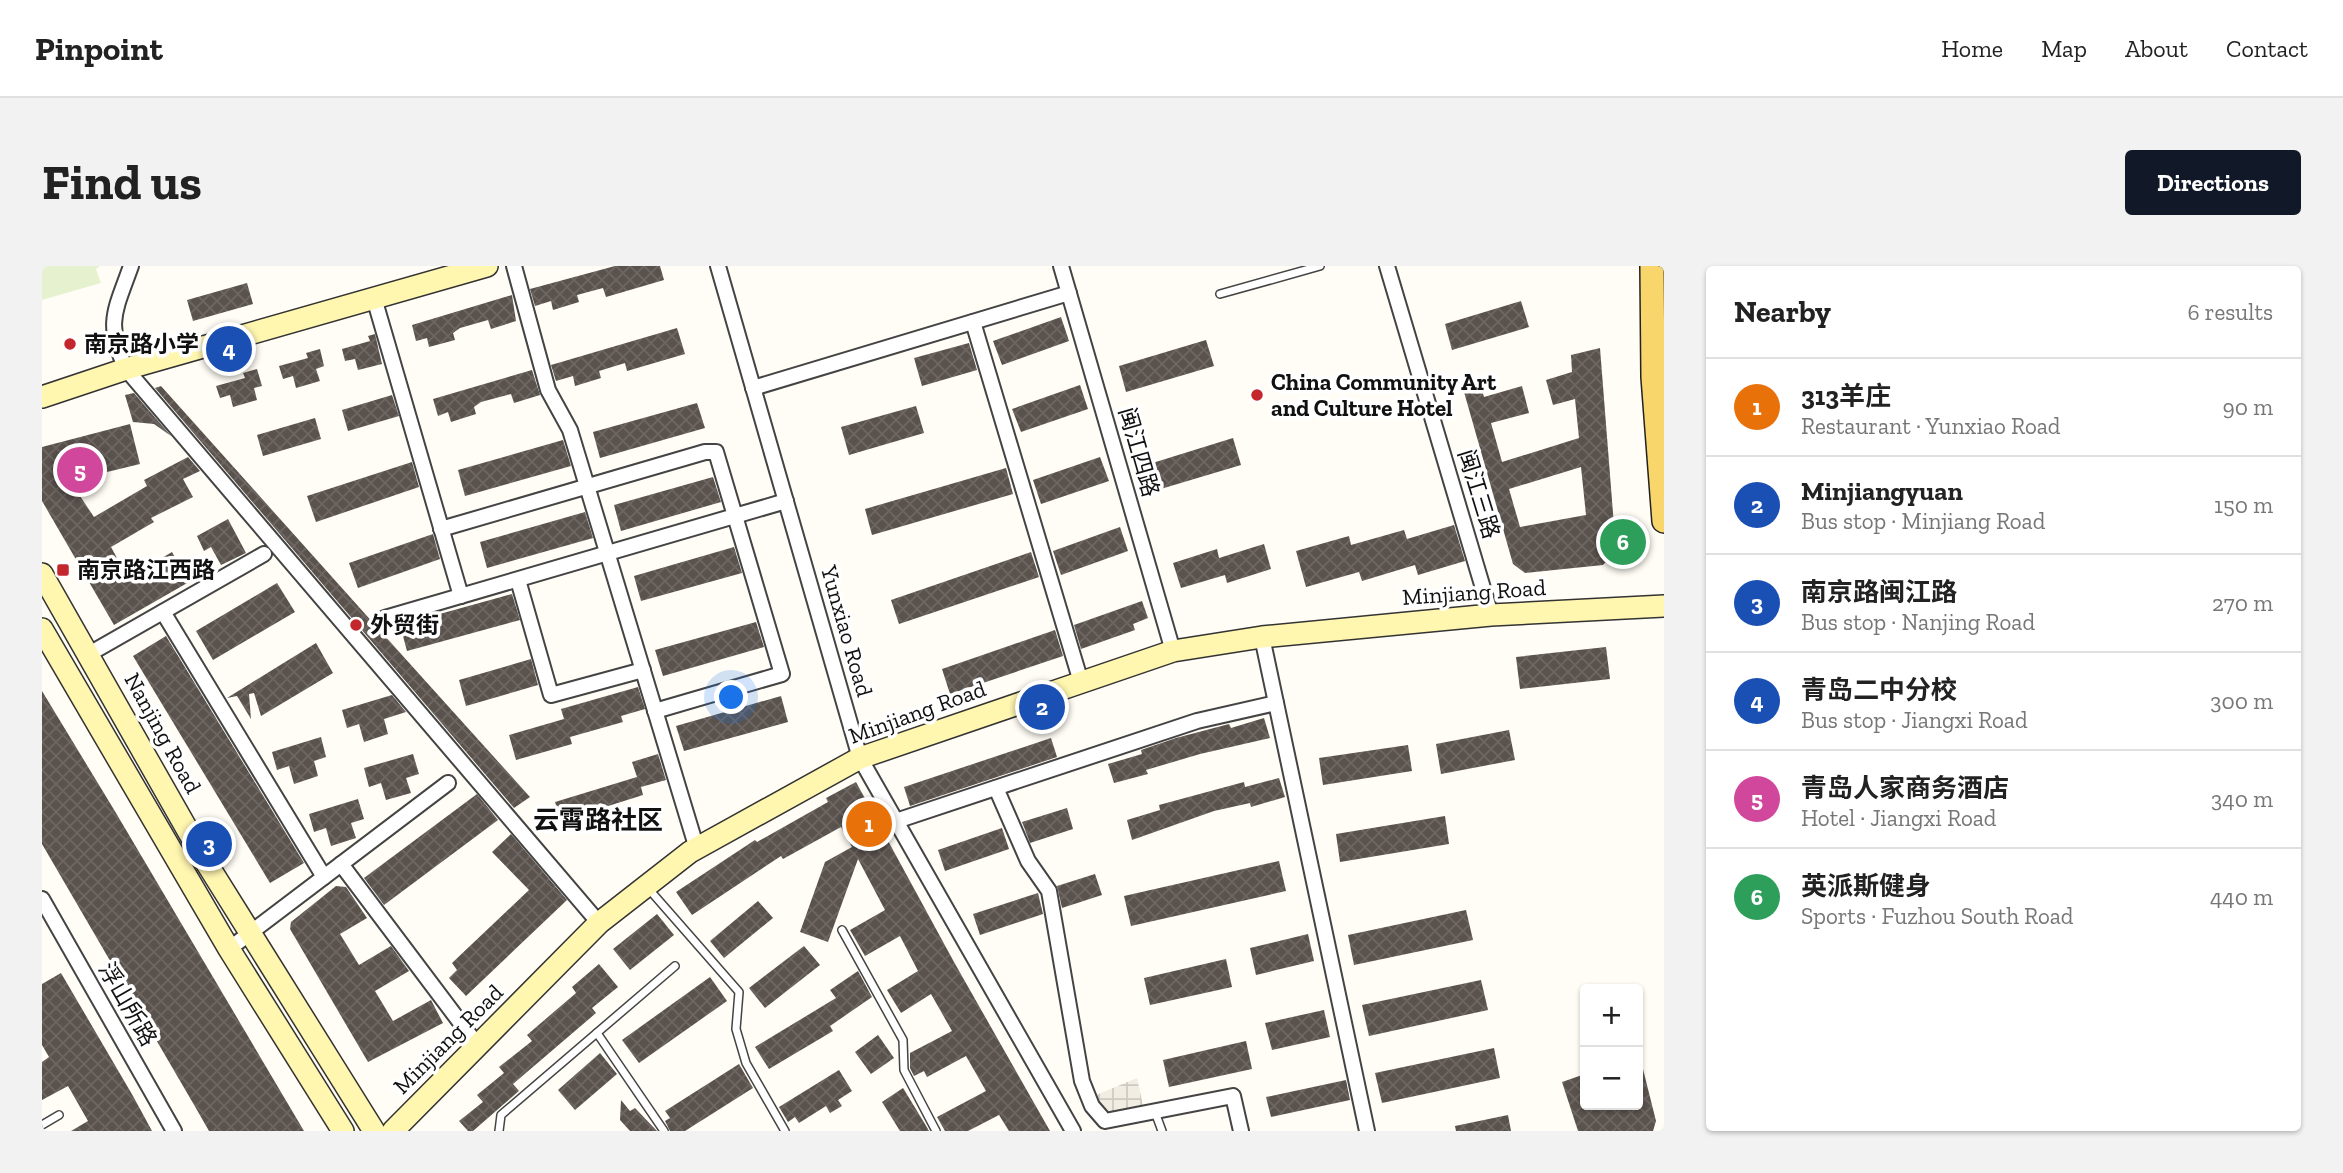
<!DOCTYPE html>
<html lang="en">
<head>
<meta charset="utf-8">
<style>
	body { margin:0; font-family:"Zilla Slab","Noto Sans SC",serif; background:#f2f2f2; color:#222 }
	.controls { position:absolute; right:21px; bottom:21px; display:grid; overflow:hidden; border-radius:7px; box-shadow:0 2px 5px #0004 }
	.controls button { width:63px; height:63px; display:grid; place-items:center; padding:0; border:0; border-bottom:2px solid #e0e0e0; background:#fff; color:#222; font:35px sans-serif }
	.you { position:absolute; left:690px; top:432px; width:24px; height:24px; margin:-18px; border:5px solid #fff; border-radius:50%; background:#1a73e8; box-shadow:0 0 0 10px #1a73e833 }
	.badge { display:grid; place-items:center; width:46px; height:46px; border-radius:50%; background:#111827; color:#fff; font-size:23px; font-weight:700 }
	.pin { position:absolute; translate:-50% -50%; border:4px solid #fff; box-shadow:0 2px 7px #0006 }
	.list { margin:0; padding:0; list-style:none }
	h2 { display:flex; justify-content:space-between; align-items:center; height:91px; margin:0; padding:0 28px; font-size:30px }
	h2 small { font-size:23px; font-weight:400; color:#767676 }
	.list li { display:grid; grid-template-columns:46px 1fr auto; gap:21px; align-items:center; box-sizing:border-box; height:98px; padding:0 28px; border-top:2px solid #e0e0e0 }
	.list b { display:block; font-size:26px; white-space:nowrap }
	.list p { margin:0; font-size:23px; white-space:nowrap; color:#767676 }
	.list em { font-size:23px; font-style:normal; color:#767676 }
	.map { position:relative; flex:none; width:1622px; height:865px; overflow:hidden; border-radius:7px }
	header { display:flex; align-items:center; gap:42px; box-sizing:border-box; height:98px; padding:0 35px; background:#fff; border-bottom:2px solid #e0e0e0 }
	header strong { font-size:33px }
	nav { display:flex; gap:38px; margin-inline-start:auto; font-size:24px }
	.intro { display:flex; align-items:center; justify-content:space-between; box-sizing:border-box; height:168px; padding:0 42px }
	h1 { margin:0; font-size:49px }
	.button { padding:18px 32px; border-radius:7px; background:#111827; color:#fff; font-size:24px; font-weight:700 }
	main { display:flex; gap:42px; padding:0 42px }
	aside { flex:1; background:#fff; border-radius:7px; box-shadow:0 2px 5px #0004 }
	.map>svg:first-child { display:block }
	.pitch { fill:#e6f2cf }
	.plaza { fill:url(#plaza-grid) }
	.building { fill:url(#building-cross-hatch); fill-rule:evenodd }
	.lines { fill:none; stroke-linecap:round; stroke-linejoin:round }
	.lane-casing { stroke:#444; stroke-width:10 }
	.street-casing { stroke:#444; stroke-width:18 }
	.secondary-casing { stroke:#333; stroke-width:24 }
	.primary-casing { stroke:#222; stroke-width:26 }
	.lane { stroke:#fff; stroke-width:7 }
	.street { stroke:#fff; stroke-width:14 }
	.secondary { stroke:#fff6b0; stroke-width:21 }
	.primary { stroke:#f9d66b; stroke-width:23 }
	.poi-dot { fill:#c4262e; stroke:#fff; stroke-width:2.5 }
	.labels { text-anchor:middle; stroke-width:7; stroke-linejoin:round; paint-order:stroke }
	.poi-label { font-size:23px; font-weight:bold; fill:#111; stroke:#fff; text-anchor:start }
	.street-label { font-size:23px; fill:#111; stroke:#fff }
	.quarter-label { font-size:26px; font-weight:bold; fill:#111; stroke:#fff }
</style>
</head>
<body>
<header>
<strong>Pinpoint</strong>
<nav><a>Home</a><a>Map</a><a>About</a><a>Contact</a></nav>
</header>
<div class="intro"><h1>Find us</h1><a class="button">Directions</a></div>
<main>
<div class="map">
<svg width="1622" height="865" viewBox="0 0 1622 865">
	<defs>
		<pattern id="plaza-grid" width="8" height="8" patternUnits="userSpaceOnUse" patternTransform="scale(1.75)"><rect width="8" height="8" fill="#f1ede2"/><path d="M0 4h8M4 0v8" fill="none" stroke="#cecac1"/></pattern>
		<pattern id="building-cross-hatch" width="8" height="8" patternUnits="userSpaceOnUse" patternTransform="scale(1.75)"><rect width="8" height="8" fill="#5a524d"/><path d="M0 0l8 8M0 8l8-8" fill="none" stroke="#6d6662"/></pattern>
	</defs>
	<rect width="100%" height="100%" fill="#fffdf5"/>
	<!-- pitch -->
	<polygon class="pitch" points="0,0 58,0 54,3 59,17 0,34"/>
	<!-- plaza -->
	<polygon class="plaza" points="1095,812 1103,848 1063,855 1047,832"/>
	<!-- building -->
	<g class="building">
		<polygon points="573,0 618,0 622,14 564,31 561,22 535,29 537,36 511,44 509,35 493,40 488,23"/>
		<polygon points="205,17 211,38 151,55 145,34"/>
		<polygon points="470,29 474,55 449,63 446,54 418,62 411,67 413,74 387,81 385,72 374,75 370,59"/>
		<polygon points="1479,35 1487,61 1410,84 1403,58"/>
		<polygon points="1019,51 1027,75 960,99 951,75"/>
		<polygon points="635,62 643,88 585,105 583,97 557,105 559,112 533,120 531,110 514,115 509,99"/>
		<polygon points="333,68 340,98 316,104 313,93 303,95 300,83 328,75 326,70"/>
		<polygon points="1164,74 1172,100 1084,126 1077,100"/>
		<polygon points="927,77 935,104 880,120 872,92"/>
		<path d="M1558,82L1574,285L1561,299L1483,307L1471,298L1420,119L1437,114L1442,131L1480,120L1487,147L1449,157L1460,196L1537,172L1533,133L1511,139L1504,114L1530,106L1529,89ZM1539,201L1544,249L1478,261L1467,223Z"/>
		<polygon points="278,83 282,100 274,103 278,115 254,122 251,110 241,113 237,100 266,92 264,87"/>
		<polygon points="215,103 220,120 212,122 215,134 191,141 188,129 178,132 174,120 203,112 201,107"/>
		<polygon points="490,104 498,129 472,137 469,128 439,136 432,141 434,148 409,156 406,146 396,150 391,133"/>
		<polygon points="1038,119 1046,143 979,166 970,143"/>
		<polygon points="119,120 342,369 488,531 472,542 113,122"/>
		<polygon points="92,127 129,170 112,158 91,156 83,129"/>
		<polygon points="350,129 357,150 306,165 300,144"/>
		<polygon points="655,137 663,162 558,192 551,166"/>
		<polygon points="874,140 882,167 807,189 799,161"/>
		<polygon points="273,152 279,173 221,190 215,169"/>
		<polygon points="88,158 98,198 28,215 52,251 105,220 102,214 146,191 158,205 141,213 151,231 109,252 112,256 69,281 86,312 130,286 147,316 72,359 0,235 0,181"/>
		<polygon points="1191,172 1199,199 1112,225 1104,199"/>
		<polygon points="521,174 529,200 423,230 416,204"/>
		<polygon points="1058,191 1067,215 999,238 991,214"/>
		<polygon points="370,196 377,221 274,256 265,230"/>
		<polygon points="964,202 971,228 830,269 823,243"/>
		<polygon points="671,211 679,236 579,265 572,239"/>
		<polygon points="543,246 551,272 445,302 438,276"/>
		<polygon points="186,253 204,287 179,299 169,281 162,285 155,270"/>
		<polygon points="1412,259 1423,295 1376,309 1373,299 1320,315 1317,306 1264,321 1254,285 1307,270 1309,279 1362,264 1365,273"/>
		<polygon points="1078,261 1086,285 1019,309 1011,285"/>
		<polygon points="391,268 398,293 316,322 307,297"/>
		<polygon points="1222,278 1229,303 1185,317 1183,309 1139,322 1131,297 1175,283 1177,292"/>
		<polygon points="692,281 700,307 599,335 592,310"/>
		<polygon points="989,286 997,311 857,358 849,334"/>
		<polygon points="235,317 253,346 171,394 154,365"/>
		<polygon points="470,328 478,354 365,385 358,359"/>
		<polygon points="1100,335 1106,352 1091,358 1093,364 1039,383 1032,359"/>
		<polygon points="714,356 722,381 621,410 613,384"/>
		<polygon points="1013,364 1021,390 908,428 900,403"/>
		<polygon points="124,370 262,597 228,617 91,390"/>
		<polygon points="274,377 291,407 219,450 212,427 207,428 209,453 195,430 185,432"/>
		<polygon points="1564,381 1568,413 1478,423 1474,391"/>
		<polygon points="489,393 496,419 424,440 417,414"/>
		<polygon points="596,421 603,443 579,450 581,456 528,471 530,478 474,494 467,469 522,453 519,443"/>
		<polygon points="0,425 74,547 262,865 167,865 155,844 0,578"/>
		<polygon points="350,429 364,446 342,453 346,468 322,476 317,458 305,462 300,444"/>
		<polygon points="739,430 746,456 642,485 634,460"/>
		<polygon points="1222,452 1228,472 1158,488 1104,504 1106,508 1072,517 1066,498 1100,488 1099,484 1134,472 1187,458 1189,462"/>
		<polygon points="1467,464 1473,494 1399,508 1394,478"/>
		<polygon points="279,471 284,491 272,495 276,510 252,518 247,500 235,504 230,486"/>
		<polygon points="1009,472 1015,491 868,540 862,521"/>
		<polygon points="1366,479 1370,505 1281,519 1277,492"/>
		<polygon points="371,488 377,508 364,512 369,527 344,534 339,517 327,521 322,502"/>
		<polygon points="616,488 624,514 599,521 601,529 519,555 513,536 595,511 590,496"/>
		<polygon points="1237,512 1243,531 1209,541 1208,537 1172,545 1090,574 1085,554 1118,544 1117,539 1202,516 1203,521"/>
		<polygon points="814,516 912,696 1008,865 967,865 957,849 926,865 903,865 895,851 944,825 924,790 885,811 882,805 872,810 868,802 868,787 910,765 889,728 859,747 845,724 876,705 858,670 823,690 808,664 843,644 816,593 786,676 758,666 783,596 810,581 799,561 741,593 739,590 650,649 634,626 713,574 715,576 786,536 784,532"/>
		<polygon points="435,528 456,554 342,639 322,612"/>
		<polygon points="316,533 322,553 309,557 314,572 289,580 284,562 272,566 267,548"/>
		<polygon points="1025,542 1031,563 988,577 980,556"/>
		<polygon points="1403,550 1407,578 1298,596 1294,568"/>
		<polygon points="960,562 967,583 903,605 896,584"/>
		<polygon points="469,568 525,634 424,730 407,712 415,704 410,697 487,624 450,586"/>
		<polygon points="1237,595 1244,625 1089,660 1082,630"/>
		<polygon points="1053,608 1060,629 1020,642 1015,620"/>
		<polygon points="294,620 304,621 325,652 298,668 317,699 349,680 367,705 333,725 351,755 389,734 401,757 326,796 248,663 249,656"/>
		<polygon points="996,627 1001,648 938,669 931,648"/>
		<polygon points="716,635 731,652 682,692 668,675"/>
		<polygon points="1424,644 1431,674 1312,699 1306,669"/>
		<polygon points="615,648 632,669 588,704 571,683"/>
		<polygon points="1266,668 1272,695 1214,709 1208,682"/>
		<polygon points="762,680 778,699 723,742 707,722"/>
		<polygon points="1184,693 1190,721 1108,739 1102,712"/>
		<polygon points="557,698 576,721 550,742 554,747 471,818 477,825 431,865 426,865 417,855 441,836 435,829 462,807 457,801 490,775 485,769 534,727 530,721"/>
		<polygon points="816,705 830,731 788,760 791,765 727,803 713,781 794,732 788,724"/>
		<polygon points="19,707 91,830 110,865 29,865 46,855 26,820 0,834 0,796 7,791 0,779 0,718"/>
		<polygon points="668,711 685,735 597,797 580,774"/>
		<polygon points="1439,714 1446,744 1327,770 1320,739"/>
		<polygon points="1282,744 1288,771 1230,784 1223,757"/>
		<polygon points="836,769 852,792 829,808 813,786"/>
		<polygon points="1204,775 1210,803 1127,821 1121,794"/>
		<polygon points="1452,782 1458,812 1340,837 1333,807"/>
		<polygon points="558,787 575,808 533,844 516,824"/>
		<polygon points="697,798 711,822 643,865 628,865 623,855 628,852 623,845"/>
		<polygon points="1596,799 1600,799 1614,855 1611,865 1536,865 1520,816 1543,808 1543,839 1596,839"/>
		<polygon points="797,804 810,825 796,834 800,840 788,847 784,840 757,857 753,851 746,856 737,841"/>
		<polygon points="1304,814 1308,834 1229,851 1224,831"/>
		<polygon points="861,822 883,858 887,865 858,865 840,836"/>
		<polygon points="579,834 588,845 593,842 615,865 588,865 578,854"/>
		<polygon points="1466,849 1469,865 1414,865 1413,860"/>
	</g>
	<g class="lines">
		<defs>
			<g id="lane">
				<polyline points="1178,28 1278,0"/>
				<polyline points="605,621 697,726 694,763 704,797 743,865"/>
				<polyline points="800,664 861,774 862,804 894,865"/>
				<polyline points="555,767 622,865"/>
				<polyline points="1113,846 1120,865"/>
				<polyline points="0,859 17,849"/>
				<polyline points="457,865 459,849 633,700"/>
			</g>
			<g id="street">
				<path d="M89,0C73,45 63,57 84,103L557,657"/>
				<polyline points="472,0 506,124 528,164 655,583"/>
				<polyline points="676,0 818,492 1031,865"/>
				<polyline points="1019,0 1131,385"/>
				<polyline points="1345,0 1449,349"/>
				<polyline points="332,32 419,330"/>
				<polyline points="931,56 1039,416"/>
				<polyline points="711,122 1027,27"/>
				<polyline points="399,263 663,186 674,186 740,408 613,445"/>
				<polyline points="476,314 509,429 601,404"/>
				<polyline points="121,346 282,611"/>
				<polyline points="343,352 744,235"/>
				<polyline points="1220,371 1325,865"/>
				<polyline points="47,388 222,288"/>
				<polyline points="954,522 986,595 1007,625 1040,815 1050,840 1063,855 1191,830 1199,865"/>
				<polyline points="854,555 1155,455 1234,437"/>
				<polyline points="299,598 436,780"/>
				<polyline points="0,633 132,865"/>
				<polyline points="187,683 406,517"/>
			</g>
			<g id="secondary">
				<polyline points="0,131 84,103 445,0"/>
				<polyline points="0,308 162,593 332,865"/>
				<polyline points="0,363 187,683 301,865"/>
				<polyline points="351,865 557,657 648,586 818,492 1131,385 1220,371 1449,349 1622,340"/>
			</g>
			<polyline id="primary" points="1610,0 1611,111 1622,255"/>
		</defs>
		<!-- lane casing -->
		<use href="#lane" class="lane-casing"/>
		<!-- street casing -->
		<use href="#street" class="street-casing"/>
		<!-- secondary casing -->
		<use href="#secondary" class="secondary-casing"/>
		<!-- primary casing -->
		<use href="#primary" class="primary-casing"/>
		<!-- lane -->
		<use href="#lane" class="lane"/>
		<!-- street -->
		<use href="#street" class="street"/>
		<!-- secondary -->
		<use href="#secondary" class="secondary"/>
		<!-- primary -->
		<use href="#primary" class="primary"/>
	</g>
	<!-- markers -->
	<g class="poi-dot">
		<circle cx="28" cy="78" r="7"/>
		<circle cx="1215" cy="129" r="7"/>
		<rect x="14" y="297" width="14" height="14" rx="3.5"/>
		<circle cx="314" cy="359" r="7"/>
	</g>
	<g class="labels">
		<!-- poi labels -->
		<g class="poi-label">
			<text x="42" y="86">南京路小学</text>
			<text x="1229" y="124">China Community Art<tspan x="1229" dy="26">and Culture Hotel</tspan></text>
			<text x="35" y="312">南京路江西路</text>
			<text x="328" y="367">外贸街</text>
		</g>
		<!-- street labels -->
		<g class="street-label">
			<text transform="translate(1097 186) rotate(74)" y="8">闽江四路</text>
			<text transform="translate(1437 228) rotate(73)" y="8">闽江三路</text>
			<text transform="translate(1432 326) rotate(-4)" y="8">Minjiang Road</text>
			<text transform="translate(805 365) rotate(74)" y="8">Yunxiao Road</text>
			<text transform="translate(875 446) rotate(-20)" y="8">Minjiang Road</text>
			<text transform="translate(121 467) rotate(61)" y="8">Nanjing Road</text>
			<text transform="translate(86 738) rotate(60)" y="8">浮山所路</text>
			<text transform="translate(406 773) rotate(-45)" y="8">Minjiang Road</text>
		</g>
		<!-- quarter labels -->
		<g class="quarter-label">
			<text x="556" y="563">云霄路社区</text>
		</g>
	</g>
</svg>
<div class="controls">
<button>+</button>
<button>−</button>
</div>
<div class="you"></div>
<div class="pin badge" style="left:827px;top:558px;background:#e8710a">1</div>
<div class="pin badge" style="left:1000px;top:441px;background:#1a4fb4">2</div>
<div class="pin badge" style="left:167px;top:578px;background:#1a4fb4">3</div>
<div class="pin badge" style="left:187px;top:83px;background:#1a4fb4">4</div>
<div class="pin badge" style="left:38px;top:204px;background:#d1479c">5</div>
<div class="pin badge" style="left:1581px;top:276px;background:#2e9e5b">6</div>
</div>
<aside>
<h2>Nearby<small>6 results</small></h2>
<ul class="list">
<li><span class="badge" style="background:#e8710a">1</span><div><b>313羊庄</b><p>Restaurant · Yunxiao Road</p></div><em>90 m</em></li>
<li><span class="badge" style="background:#1a4fb4">2</span><div><b>Minjiangyuan</b><p>Bus stop · Minjiang Road</p></div><em>150 m</em></li>
<li><span class="badge" style="background:#1a4fb4">3</span><div><b>南京路闽江路</b><p>Bus stop · Nanjing Road</p></div><em>270 m</em></li>
<li><span class="badge" style="background:#1a4fb4">4</span><div><b>青岛二中分校</b><p>Bus stop · Jiangxi Road</p></div><em>300 m</em></li>
<li><span class="badge" style="background:#d1479c">5</span><div><b>青岛人家商务酒店</b><p>Hotel · Jiangxi Road</p></div><em>340 m</em></li>
<li><span class="badge" style="background:#2e9e5b">6</span><div><b>英派斯健身</b><p>Sports · Fuzhou South Road</p></div><em>440 m</em></li>
</ul>
</aside>
</main>
</body>
</html>
